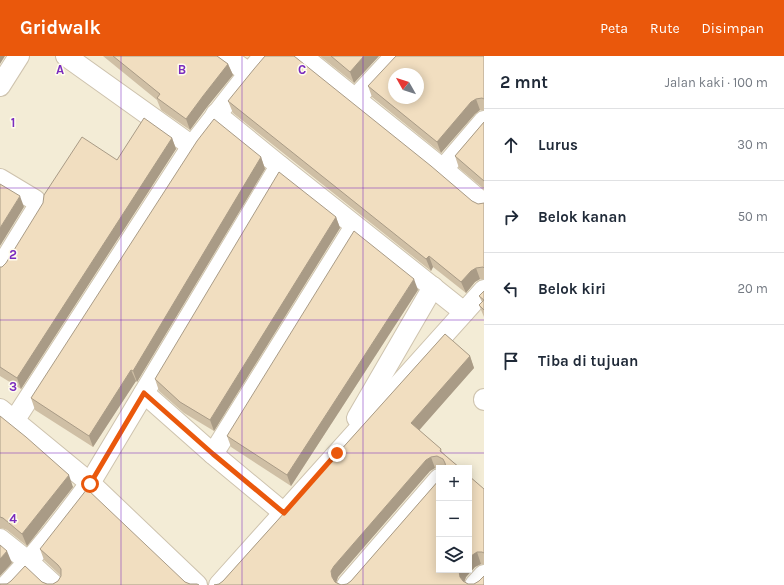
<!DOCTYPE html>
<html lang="id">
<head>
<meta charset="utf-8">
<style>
	body { margin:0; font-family:Karla,sans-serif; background:#f6f6f7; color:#1f2937 }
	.controls { position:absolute; right:12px; bottom:12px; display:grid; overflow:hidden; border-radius:0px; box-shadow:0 2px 10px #0003 }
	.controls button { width:36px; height:36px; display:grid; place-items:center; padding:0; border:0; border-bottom:1px solid #e0e1e3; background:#fff; color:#1f2937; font:20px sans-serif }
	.compass { position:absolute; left:388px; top:12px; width:36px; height:36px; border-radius:50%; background:#fff; box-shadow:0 2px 10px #0003; rotate:309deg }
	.stop { position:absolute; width:12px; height:12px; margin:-9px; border:3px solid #ea580c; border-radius:50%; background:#fff }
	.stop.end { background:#ea580c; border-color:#fff; box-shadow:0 1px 4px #0008 }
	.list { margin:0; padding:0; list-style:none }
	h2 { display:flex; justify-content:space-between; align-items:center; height:52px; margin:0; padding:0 16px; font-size:17px }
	h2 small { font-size:13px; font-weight:400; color:#747a83 }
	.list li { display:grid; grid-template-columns:26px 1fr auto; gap:12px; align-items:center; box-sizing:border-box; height:72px; padding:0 16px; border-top:1px solid #e0e1e3 }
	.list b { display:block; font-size:15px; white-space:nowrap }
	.list em { font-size:13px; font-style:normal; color:#747a83 }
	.icon { flex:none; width:22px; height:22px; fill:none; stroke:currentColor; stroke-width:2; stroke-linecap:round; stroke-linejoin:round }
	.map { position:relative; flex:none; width:484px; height:529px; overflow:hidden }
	header { display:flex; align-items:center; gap:24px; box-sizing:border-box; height:56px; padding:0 20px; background:#ea580c; color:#fff }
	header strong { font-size:19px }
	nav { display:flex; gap:22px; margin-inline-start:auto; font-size:14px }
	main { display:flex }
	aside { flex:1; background:#fff }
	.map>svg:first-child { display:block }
	.residential { fill:#f3ecd6; fill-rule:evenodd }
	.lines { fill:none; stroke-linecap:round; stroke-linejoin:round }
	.street-casing { stroke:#cec3ae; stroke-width:22 }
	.street { stroke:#fff; stroke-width:20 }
	.wall { fill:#cfbfa5 }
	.shaded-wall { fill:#a99b86 }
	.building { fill:#f1dec0; stroke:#a99b86; fill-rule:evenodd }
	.route { stroke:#ea580c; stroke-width:5 }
	.grid { fill:none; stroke:#7b2cbf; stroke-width:1; stroke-opacity:0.55 }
	.grid-label { font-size:13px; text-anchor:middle; font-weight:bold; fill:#7b2cbf; stroke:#fffcee; stroke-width:3; stroke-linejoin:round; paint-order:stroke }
</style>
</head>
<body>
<header>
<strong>Gridwalk</strong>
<nav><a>Peta</a><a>Rute</a><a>Disimpan</a></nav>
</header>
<main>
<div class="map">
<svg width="484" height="529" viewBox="0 0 484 529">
	<rect width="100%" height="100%" fill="#fcf9e8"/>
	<!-- residential -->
	<path class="residential" d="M0,0H484V529H0ZM394,18H418V42H394ZM439,412H469V514H439Z"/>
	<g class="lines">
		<defs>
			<g id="street">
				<polyline points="66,0 192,90"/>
				<polyline points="225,0 249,17"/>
				<polyline points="302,0 443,113 484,148"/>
				<polyline points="0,30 19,0"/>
				<polyline points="355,43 395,0"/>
				<polyline points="216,58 280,110 464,256"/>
				<polyline points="443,113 484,65"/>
				<polyline points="0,123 35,144 37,148 37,152 0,212"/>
				<polyline points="144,337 213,398 284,457"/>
				<polyline points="484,343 484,344"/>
				<polyline points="0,353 90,427 197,529"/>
				<polyline points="357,362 433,231"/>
				<polyline points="14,365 192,90 249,17 264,0"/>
				<polyline points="213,398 355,170"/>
				<polyline points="0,483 29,506 54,529"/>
				<path d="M7,529C37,497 64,463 90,427L280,110"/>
				<polyline points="219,529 484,234"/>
				<polyline points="347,529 439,423"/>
				<polyline points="475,529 484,519"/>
			</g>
		</defs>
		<!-- street casing -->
		<use href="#street" class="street-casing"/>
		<!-- street -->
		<use href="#street" class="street"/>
	</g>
	<!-- wall -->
	<g class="wall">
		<polygon points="103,0 217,0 228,8 233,19 207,51 190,74 161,54 157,44"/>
		<polygon points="320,0 379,0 354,27"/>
		<polygon points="484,0 484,54 480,54 475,58 441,97 372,41 368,30"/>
		<polygon points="228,45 478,148 484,147 484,223 480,223 475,226 466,237 433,211 431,215 233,57"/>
		<polygon points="484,66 484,133 459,112 455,100"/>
		<polygon points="172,82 176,93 21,333 0,320 0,211 2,211 117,104"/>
		<polygon points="261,101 265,113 137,326 136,325 93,391 35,354 31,342"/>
		<polygon points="336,161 340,172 214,375 184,357 159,335 155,323"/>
		<polygon points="418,234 291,430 231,391 227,380"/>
		<polygon points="484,235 484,261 479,249 482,246 479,240"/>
		<polygon points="445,278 470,300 474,312 419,374 441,393 442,396 460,412 435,412 430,415 338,521 336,526 341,529 347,528 351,525 439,424 439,514 469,514 469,420 484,433 484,508 481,508 475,511 466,521 464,526 468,528 474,528 479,525 484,520 484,529 214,529 219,528 223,525"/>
		<polygon points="0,360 73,431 27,490 7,474 2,472 0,472"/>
		<polygon points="40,493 185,526 190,528 1,528 42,526 47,528 53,528 58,525 61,520 44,504"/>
	</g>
	<!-- shaded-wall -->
	<g class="shaded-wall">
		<polygon points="0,0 5,0 0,8"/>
		<polygon points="364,0 379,0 354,27 350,16"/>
		<polygon points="228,8 233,19 207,51 190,74 186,63 203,40"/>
		<polygon points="476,43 480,54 475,58 441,97 437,86 471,46"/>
		<polygon points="172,82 176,93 21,333 17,322"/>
		<polygon points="261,101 265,113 137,326 133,315"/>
		<polygon points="20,140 24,151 0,190 0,172"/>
		<polygon points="336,161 340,172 214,375 210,364"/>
		<polygon points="429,200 433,211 431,215 426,203"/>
		<polygon points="476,212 480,223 475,226 466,237 461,226 471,215"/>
		<polygon points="414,223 418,234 291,430 287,419"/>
		<polygon points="470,300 474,312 415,379 411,367"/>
		<polygon points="131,314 136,325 93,391 89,380"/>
		<polygon points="431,401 435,412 430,415 338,521 336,527 332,521 331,515 334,510 426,404"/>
		<polygon points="69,419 73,431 27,490 22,478"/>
		<polygon points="7,495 12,507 0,520 0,503"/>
		<polygon points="477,496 481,508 475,511 466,521 464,527 460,521 459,515 460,514 469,514 469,502 471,500"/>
	</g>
	<!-- building -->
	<g class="building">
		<polygon points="113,0 217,0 228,8 203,40 186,63 157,42 160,38"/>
		<polygon points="265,0 294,0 431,110 472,145 478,148 484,147 484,212 483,211 476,212 471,215 461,226 429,200 426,203 228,45 254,13"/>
		<polygon points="331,0 364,0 350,16"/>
		<path d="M396,0H484V43L482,42L476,43L471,46L437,86L368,30ZM394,18H418V42H394Z"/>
		<polygon points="144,62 172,82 17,322 0,311 0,211 2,211 6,207 43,147 44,139 82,81 117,104"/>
		<polygon points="214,63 261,101 133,315 131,314 89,380 31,342 197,85"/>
		<polygon points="484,66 484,125 455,100"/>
		<polygon points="279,116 336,161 210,364 180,346 155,323"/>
		<polygon points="0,128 20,140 0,172"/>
		<polygon points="354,175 414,223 287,419 227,380"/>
		<polygon points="484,235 484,244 479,240"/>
		<polygon points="484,244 484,254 479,249"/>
		<polygon points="445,278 470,300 411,367 441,393 440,395 460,412 446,412 445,407 443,403 437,400 431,401 426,404 334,510 331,515 332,521 335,526 341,529 347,528 351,525 439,424 439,514 460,514 459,515 460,521 463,525 468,528 474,528 479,525 484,520 484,529 214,529 219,528 223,525"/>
		<polygon points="0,360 26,381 69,419 22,478 3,462 0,461"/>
		<polygon points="469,420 484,433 484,497 482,496 477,496 471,500 469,502"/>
		<polygon points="87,433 185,526 190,528 197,528 199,529 0,529 0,528 7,528 11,525 25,510 42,526 47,528 53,528 58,525 61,520 61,513 58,509 40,493"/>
		<polygon points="0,489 7,495 0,503"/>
	</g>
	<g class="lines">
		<!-- route -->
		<polyline class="route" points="90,428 144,337 213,398 284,457 337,397"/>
	</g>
	<!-- grid -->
	<path class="grid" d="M121,0V529M242,0V529M363,0V529M0,132H484M0,264H484M0,397H484"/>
	<g class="grid-label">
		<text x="60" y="18">A</text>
		<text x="182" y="18">B</text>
		<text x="302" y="18">C</text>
		<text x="13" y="71">1</text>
		<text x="13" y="203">2</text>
		<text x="13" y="335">3</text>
		<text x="13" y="467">4</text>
	</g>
</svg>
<div class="controls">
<button>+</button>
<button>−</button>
<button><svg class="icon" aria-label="layers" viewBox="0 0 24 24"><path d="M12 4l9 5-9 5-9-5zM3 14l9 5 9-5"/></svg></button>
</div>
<svg class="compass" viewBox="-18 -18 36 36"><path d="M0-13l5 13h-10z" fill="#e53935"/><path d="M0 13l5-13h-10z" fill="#747a83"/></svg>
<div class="stop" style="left:90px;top:428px"></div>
<div class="stop end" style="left:337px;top:397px"></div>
</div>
<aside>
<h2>2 mnt<small>Jalan kaki · 100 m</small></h2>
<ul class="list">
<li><svg class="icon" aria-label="ahead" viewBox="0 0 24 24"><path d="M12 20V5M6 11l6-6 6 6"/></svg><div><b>Lurus</b></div><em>30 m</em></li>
<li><svg class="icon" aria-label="right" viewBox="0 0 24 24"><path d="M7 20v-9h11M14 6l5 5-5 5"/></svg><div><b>Belok kanan</b></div><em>50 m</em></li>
<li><svg class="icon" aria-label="left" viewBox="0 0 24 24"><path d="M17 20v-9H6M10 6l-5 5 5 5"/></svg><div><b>Belok kiri</b></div><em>20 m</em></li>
<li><svg class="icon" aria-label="arrive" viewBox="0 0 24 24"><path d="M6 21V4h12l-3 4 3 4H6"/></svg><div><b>Tiba di tujuan</b></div></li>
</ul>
</aside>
</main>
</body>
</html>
